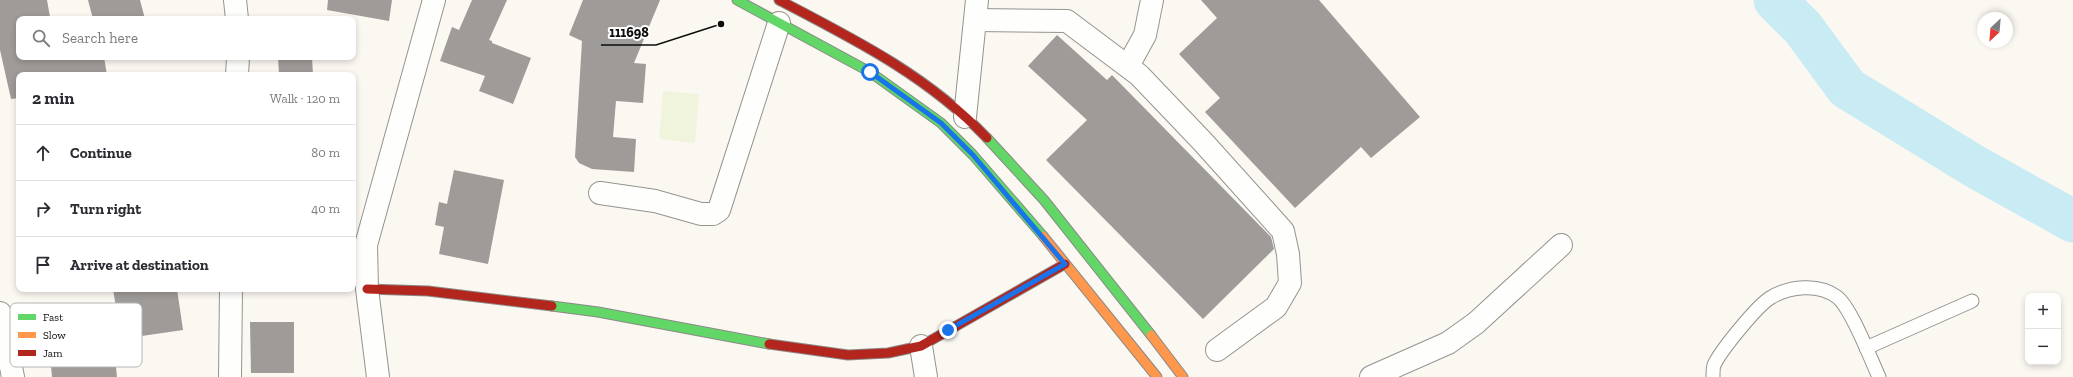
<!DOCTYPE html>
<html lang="en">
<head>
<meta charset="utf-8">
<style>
	body { margin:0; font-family:"Zilla Slab",serif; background:#f7f7f7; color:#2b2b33 }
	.controls { position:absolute; right:12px; bottom:12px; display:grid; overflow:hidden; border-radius:8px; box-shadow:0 2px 6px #0003 }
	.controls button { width:36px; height:36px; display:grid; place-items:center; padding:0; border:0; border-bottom:1px solid #e1e1e2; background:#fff; color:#2b2b33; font:20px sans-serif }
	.compass { position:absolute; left:1977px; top:12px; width:36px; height:36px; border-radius:50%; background:#fff; box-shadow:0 2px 6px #0003; rotate:206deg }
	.stop { position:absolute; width:12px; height:12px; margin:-9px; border:3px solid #1a73e8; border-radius:50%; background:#fff }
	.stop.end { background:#1a73e8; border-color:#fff; box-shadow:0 1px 4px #0008 }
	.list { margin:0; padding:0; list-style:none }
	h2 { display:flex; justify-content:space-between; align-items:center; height:52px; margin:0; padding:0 16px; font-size:17px }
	h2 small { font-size:13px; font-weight:400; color:#7c7c81 }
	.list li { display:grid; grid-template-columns:26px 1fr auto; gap:12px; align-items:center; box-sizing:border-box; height:56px; padding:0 16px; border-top:1px solid #e1e1e2 }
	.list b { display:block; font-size:15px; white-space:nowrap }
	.list em { font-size:13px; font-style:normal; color:#7c7c81 }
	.icon { flex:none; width:22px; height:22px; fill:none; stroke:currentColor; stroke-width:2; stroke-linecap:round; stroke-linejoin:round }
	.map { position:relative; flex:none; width:2073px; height:377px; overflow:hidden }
	.search { position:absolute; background:#fff; box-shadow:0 2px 6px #0003; left:16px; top:16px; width:340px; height:44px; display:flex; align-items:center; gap:10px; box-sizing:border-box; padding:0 14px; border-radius:8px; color:#7c7c81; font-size:15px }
	.panel { position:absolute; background:#fff; box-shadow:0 2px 6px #0003; left:16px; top:72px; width:340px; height:220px; border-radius:8px }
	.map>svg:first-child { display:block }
	.pitch { fill:#f1f4dc }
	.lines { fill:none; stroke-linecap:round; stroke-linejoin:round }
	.river { stroke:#c9ebf4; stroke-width:43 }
	.building { fill:#9e9b98 }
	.lane-casing { stroke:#949390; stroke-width:15 }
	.street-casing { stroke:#949390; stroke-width:24 }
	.fast-casing { stroke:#8b8987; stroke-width:11 }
	.slow-casing { stroke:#8b8987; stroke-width:11 }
	.jam-casing { stroke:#8b8987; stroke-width:11 }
	.lane { stroke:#fefefd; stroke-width:13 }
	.street { stroke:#fefefd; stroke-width:22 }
	.fast { stroke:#63d668; stroke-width:9 }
	.slow { stroke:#ff974d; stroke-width:9 }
	.jam { stroke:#b3261e; stroke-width:9 }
	.route { stroke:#1a73e8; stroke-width:5 }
	.key { fill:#fff; stroke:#b6b6b6; stroke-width:1 }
	.key-label { font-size:11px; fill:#0d0d0d }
	.leader { fill:none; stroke:#0d0d0d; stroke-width:1.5 }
	.callout-dot { fill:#0d0d0d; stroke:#fff; stroke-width:1.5 }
	.callout-label { font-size:14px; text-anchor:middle; font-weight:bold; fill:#0d0d0d; stroke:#fff; stroke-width:4; stroke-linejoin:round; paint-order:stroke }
</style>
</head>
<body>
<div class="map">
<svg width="2073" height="377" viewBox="0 0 2073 377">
	<rect width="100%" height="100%" fill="#fbf8f2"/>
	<!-- pitch -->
	<polygon class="pitch" points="663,91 699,94 695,143 659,139"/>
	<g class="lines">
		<!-- river -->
		<polyline class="river" points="1775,0 1803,28 1847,88 1974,166 2073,221"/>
	</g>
	<!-- building -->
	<g class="building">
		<polygon points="0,0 47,0 50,17 19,19 19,57 104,57 107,75 19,75 19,98 11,99 0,50"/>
		<polygon points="88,0 140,0 145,19 93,19"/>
		<polygon points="328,0 392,0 389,21 327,10"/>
		<polygon points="472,0 507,0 489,40 492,41 492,43 531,58 513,104 479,91 485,76 440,61 452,27 459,30"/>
		<polygon points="583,0 660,0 634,63 646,64 643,103 616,101 613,137 636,139 634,172 592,169 579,163 575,157 582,41 569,35"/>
		<polygon points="1201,0 1319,0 1420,117 1371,158 1361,147 1295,208 1205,112 1220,98 1179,54 1217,18"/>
		<polygon points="1057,35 1107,80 1112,75 1271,237 1274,249 1203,319 1046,160 1087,120 1028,66"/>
		<polygon points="278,57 312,57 313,75 279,75"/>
		<polygon points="454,170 504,180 488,264 439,254 444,227 435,225 439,202 447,204"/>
		<polygon points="113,289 177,289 183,330 121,339"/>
		<polygon points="250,322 294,322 294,373 251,373"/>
		<polygon points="113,338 117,377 52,377 49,344"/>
	</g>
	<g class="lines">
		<defs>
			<g id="lane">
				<polyline points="1866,348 1972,301"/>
				<path d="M1713,377C1713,373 1713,368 1714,365C1721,350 1757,306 1770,298C1789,286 1819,283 1837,297C1851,307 1871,360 1879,377"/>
			</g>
			<g id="street">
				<polyline points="235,0 237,19"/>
				<polyline points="976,20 1067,21 1139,75 1203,142 1283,231 1288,254 1290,283 1276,307 1217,350"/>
				<polyline points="1128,66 1145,35 1152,0"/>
				<polyline points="237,75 238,57"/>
				<polyline points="965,117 977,0"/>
				<polyline points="600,193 655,201 701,214 713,214 719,210 779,23"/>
				<polyline points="0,313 13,377"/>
				<polyline points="921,346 926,377"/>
				<polyline points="230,377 231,289"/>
				<polyline points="378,377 367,289 366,245 434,0"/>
				<polyline points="1371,377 1448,343 1476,323 1561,245"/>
			</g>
			<g id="fast">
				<polyline points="737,0 870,72 941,123 973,155 1043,236"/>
				<polyline points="987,138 1044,200 1151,335"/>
				<polyline points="552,306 598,312 769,344"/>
			</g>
			<g id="slow">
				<polyline points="1043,236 1157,377"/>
				<polyline points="1151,335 1183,377"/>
			</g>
			<g id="jam">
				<path d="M779,0C854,39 928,76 987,138"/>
				<polyline points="367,289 428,291 552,306"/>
				<polyline points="769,344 848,355 888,353 921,346 1065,264"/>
			</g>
		</defs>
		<!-- lane casing -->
		<use href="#lane" class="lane-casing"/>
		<!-- street casing -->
		<use href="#street" class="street-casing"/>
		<!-- fast casing -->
		<use href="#fast" class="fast-casing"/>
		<!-- slow casing -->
		<use href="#slow" class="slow-casing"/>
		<!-- jam casing -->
		<use href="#jam" class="jam-casing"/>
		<!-- lane -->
		<use href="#lane" class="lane"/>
		<!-- street -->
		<use href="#street" class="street"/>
		<!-- fast -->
		<use href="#fast" class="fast"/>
		<!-- slow -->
		<use href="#slow" class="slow"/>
		<!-- jam -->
		<use href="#jam" class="jam"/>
	</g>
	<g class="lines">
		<!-- route -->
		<polyline class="route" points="870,72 941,123 973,155 1065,264 948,330"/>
	</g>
	<!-- legend -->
	<rect x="10" y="303" width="132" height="64" rx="6" class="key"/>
	<rect x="18" y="314" width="18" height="6" fill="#63d668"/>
	<rect x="18" y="332" width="18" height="6" fill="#ff974d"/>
	<rect x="18" y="350" width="18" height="6" fill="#b3261e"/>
	<g class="key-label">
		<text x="43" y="321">Fast</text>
		<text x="43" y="339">Slow</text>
		<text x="43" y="357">Jam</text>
	</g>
	<!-- callouts -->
	<path class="leader" d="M721 24L656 45H601"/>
	<circle class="callout-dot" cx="721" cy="24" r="4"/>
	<g class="callout-label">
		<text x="629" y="37">111698</text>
	</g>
</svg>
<div class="controls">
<button>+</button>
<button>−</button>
</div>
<svg class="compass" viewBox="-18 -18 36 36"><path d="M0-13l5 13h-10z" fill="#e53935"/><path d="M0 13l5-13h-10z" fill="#7c7c81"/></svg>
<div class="stop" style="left:870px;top:72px"></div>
<div class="stop end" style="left:948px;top:330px"></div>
<div class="search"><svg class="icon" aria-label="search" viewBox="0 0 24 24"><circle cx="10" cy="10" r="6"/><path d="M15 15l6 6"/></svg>Search here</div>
<section class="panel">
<h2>2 min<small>Walk · 120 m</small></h2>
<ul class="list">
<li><svg class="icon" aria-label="ahead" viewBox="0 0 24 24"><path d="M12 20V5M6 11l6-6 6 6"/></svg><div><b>Continue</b></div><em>80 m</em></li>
<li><svg class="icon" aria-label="right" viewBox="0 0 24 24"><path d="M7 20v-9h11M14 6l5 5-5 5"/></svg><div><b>Turn right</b></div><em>40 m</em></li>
<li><svg class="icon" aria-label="arrive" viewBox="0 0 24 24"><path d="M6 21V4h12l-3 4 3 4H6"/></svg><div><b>Arrive at destination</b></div></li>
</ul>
</section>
</div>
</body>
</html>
